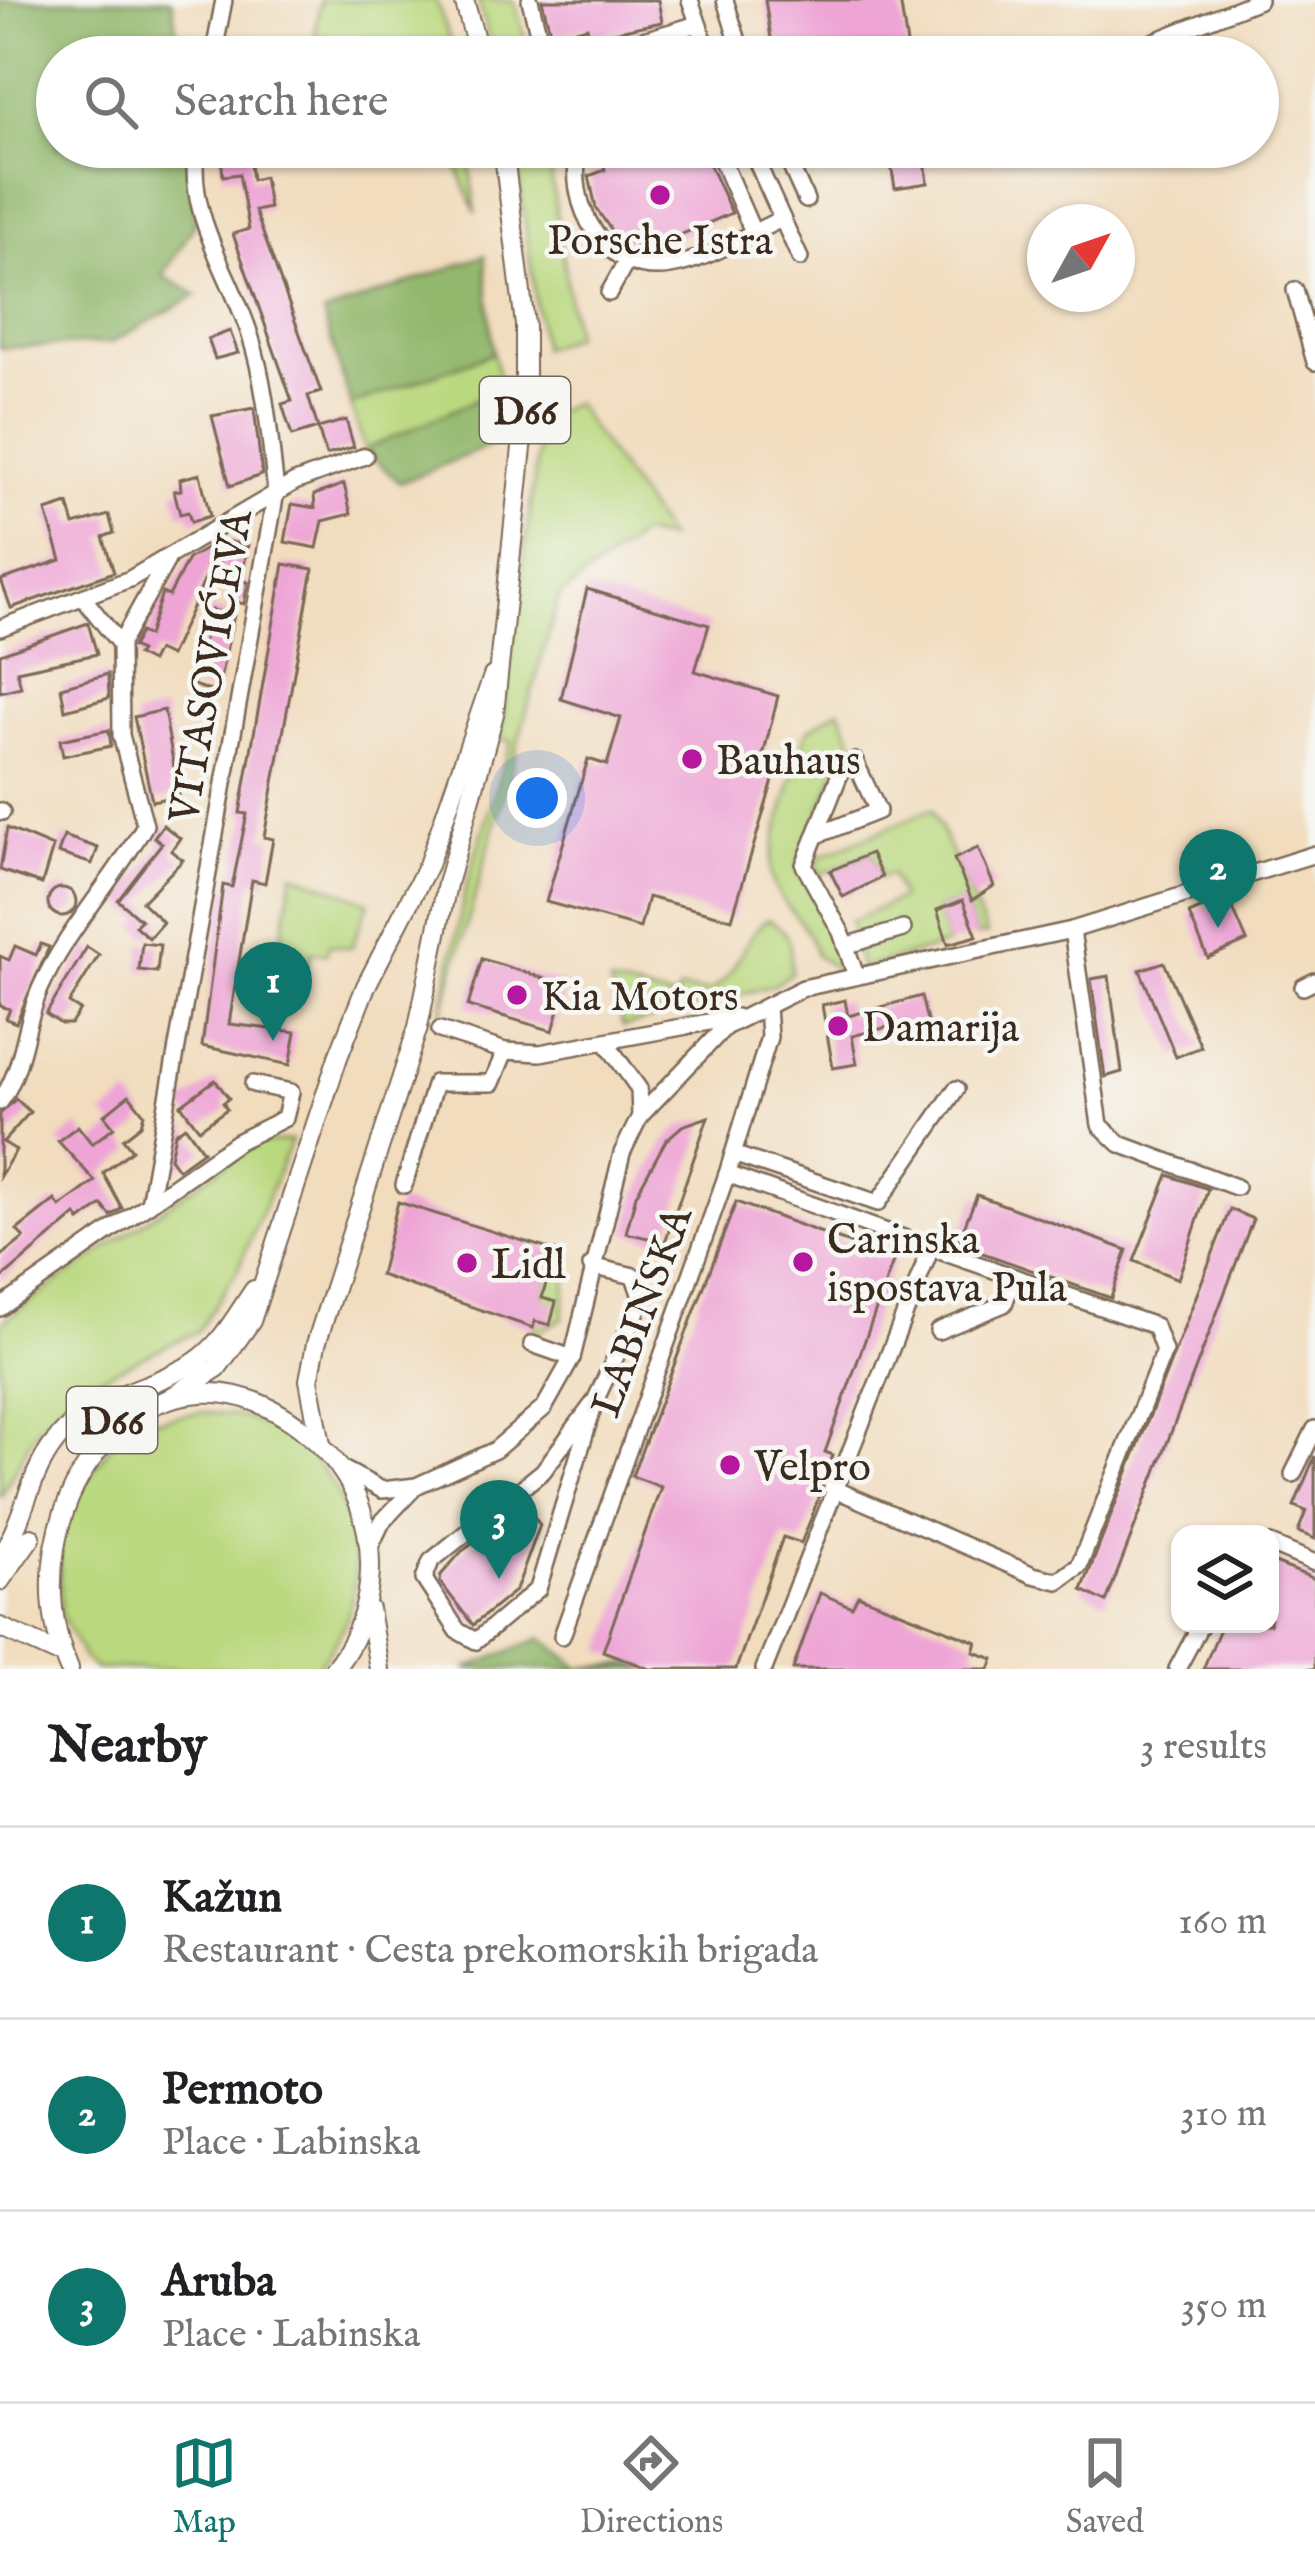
<!DOCTYPE html>
<html lang="en">
<head>
<meta charset="utf-8">
<style>
	body { margin:0; font-family:"IM FELL English",serif; background:#f2f2f2; color:#202124 }
	.controls { position:absolute; right:36px; bottom:36px; display:grid; overflow:hidden; border-radius:24px; box-shadow:0 3px 9px #0004 }
	.controls button { width:108px; height:108px; display:grid; place-items:center; padding:0; border:0; border-bottom:3px solid #e0e0e0; background:#fff; color:#202124; font:60px sans-serif }
	.compass { position:absolute; left:1027px; top:204px; width:108px; height:108px; border-radius:50%; background:#fff; box-shadow:0 3px 9px #0004; rotate:50deg }
	.you { position:absolute; left:537px; top:798px; width:42px; height:42px; margin:-30px; border:9px solid #fff; border-radius:50%; background:#1a73e8; box-shadow:0 0 0 18px #1a73e833 }
	.badge { display:grid; place-items:center; width:78px; height:78px; border-radius:50%; background:#0f766e; color:#fff; font-size:39px; font-weight:700 }
	.pin { position:absolute; translate:-50% -99px; filter:drop-shadow(0 3px 6px #0008) }
	.pin::after { content:''; position:absolute; top:63px; width:42px; height:36px; background:inherit; clip-path:polygon(0 0,100% 0,50% 100%) }
	.list { margin:0; padding:0; list-style:none }
	h2 { display:flex; justify-content:space-between; align-items:center; height:156px; margin:0; padding:0 48px; font-size:51px }
	h2 small { font-size:39px; font-weight:400; color:#757577 }
	.list li { display:grid; grid-template-columns:78px 1fr auto; gap:36px; align-items:center; box-sizing:border-box; height:192px; padding:0 48px; border-top:3px solid #e0e0e0 }
	.list b { display:block; font-size:45px; white-space:nowrap }
	.list p { margin:0; font-size:39px; white-space:nowrap; color:#757577 }
	.list em { font-size:39px; font-style:normal; color:#757577 }
	.icon { flex:none; width:66px; height:66px; fill:none; stroke:currentColor; stroke-width:2; stroke-linecap:round; stroke-linejoin:round }
	.map { position:relative; flex:none; width:1315px; height:1669px; overflow:hidden }
	.search { position:absolute; background:#fff; box-shadow:0 3px 9px #0004; left:36px; right:36px; top:36px; height:132px; display:flex; align-items:center; gap:30px; box-sizing:border-box; padding:0 42px; border-radius:66px; color:#757577; font-size:45px }
	.sheet { height:732px; background:#fff }
	nav { display:flex; justify-content:space-around; align-items:center; box-sizing:border-box; height:168px; border-top:3px solid #e0e0e0; background:#fff; font-size:33px; color:#757577 }
	nav a { display:grid; justify-items:center; gap:6px }
	nav .on { color:#0f766e }
	.map>svg:first-child { display:block }
	.green { fill:#bad87e; stroke:#7a814e; stroke-width:3 }
	.forest { fill:#93b86d; stroke:#677146; stroke-width:3 }
	.building { fill:#eea5d5 }
	.lines { fill:none; stroke-linecap:round; stroke-linejoin:round }
	.minor-casing { stroke:#7b6856; stroke-width:20 }
	.major-casing { stroke:#7b6856; stroke-width:22 }
	.minor { stroke:#fff; stroke-width:15 }
	.major { stroke:#fff; stroke-width:18 }
	.poi-dot { fill:#b5179e; stroke:#f6f6f2; stroke-width:4.5 }
	.labels { text-anchor:middle; stroke-width:9; stroke-linejoin:round; paint-order:stroke }
	.shield { fill:#f6f6f2; stroke:#73675e; stroke-width:3 }
	.shield-label { font-size:39px; font-weight:bold; fill:#3b2a1e }
	.poi-label { font-size:42px; fill:#3b2a1e; stroke:#f6f6f2; text-anchor:start }
	.street-label { font-size:42px; fill:#3b2a1e; stroke:#f6f6f2 }
</style>
</head>
<body>
<div class="map">
<svg width="1315" height="1669" viewBox="0 0 1315 1669">
	<rect width="100%" height="100%" fill="#f6f6f2"/>
	<filter id="ink" filterUnits="userSpaceOnUse"><feTurbulence type="fractalNoise" baseFrequency=".00833" numOctaves="2"/><feDisplacementMap in="SourceGraphic" scale="24" xChannelSelector="R" yChannelSelector="G"/><feConvolveMatrix kernelMatrix="1 2 1 2 8 2 1 2 1" color-interpolation-filters="sRGB"/></filter>
	<filter id="wash" filterUnits="userSpaceOnUse"><feTurbulence type="fractalNoise" baseFrequency=".004" numOctaves="4" result="noise"/><feDisplacementMap in="SourceGraphic" scale="48" xChannelSelector="R" yChannelSelector="G"/><feGaussianBlur stdDeviation="2.7" result="paint"/><feColorMatrix in="noise" values="0 0 0 0 0 0 0 0 0 0 0 0 0 0 0 0 0 1.4 0 .05"/><feComposite in="paint" operator="in"/></filter>
	<g filter="url(#wash)">
		<rect width="100%" height="100%" fill="#f1dcbd"/>
		<!-- green -->
		<g class="green">
			<polygon points="320,0 436,0 456,57 312,57"/>
			<polygon points="478,0 514,0 530,57 494,57"/>
			<polygon points="449,147 468,147 476,213"/>
			<polygon points="515,147 547,147 574,336 542,349"/>
			<polygon points="493,353 502,388 365,450 351,405"/>
			<polygon points="574,403 669,539 640,535 559,596 440,1020 466,886 511,741 500,739 542,418"/>
			<path d="M839,709L859,753L840,760L797,868C811,893 854,941 835,968L816,956C806,914 780,910 771,876C766,858 800,756 807,731Z"/>
			<polygon points="932,809 987,934 977,936 963,901 937,910 948,944 861,969 850,922 901,898 891,874 882,877 871,853 819,875 817,858"/>
			<polygon points="293,873 369,902 351,948 329,945 326,954 312,952 304,977 276,968"/>
			<path d="M768,919C791,931 792,948 791,973L774,985L623,1027L610,984L675,999L679,990L709,992C742,973 739,938 768,919Z"/>
			<polygon points="291,1141 238,1269 198,1331 81,1386 36,1430 0,1498 0,1327 8,1317 256,1143"/>
			<polygon points="555,1251 569,1254 563,1318 542,1330 533,1328"/>
			<path d="M202,1412C217,1414 234,1414 248,1419C334,1443 374,1541 346,1621C340,1638 326,1654 316,1669H96L83,1657L61,1614L59,1520L113,1442L155,1420Z"/>
		</g>
		<!-- forest -->
		<g class="forest">
			<polygon points="0,0 172,0 180,57 57,57 57,147 187,147 196,222 163,276 197,295 110,343 0,348"/>
			<polygon points="485,255 493,353 351,405 323,314"/>
			<polygon points="502,388 503,440 400,483 365,450"/>
			<polygon points="542,1638 580,1668 634,1664 650,1669 466,1669"/>
		</g>
		<g id="blocks">
			<!-- building -->
			<g class="building">
				<polygon points="542,0 658,0 662,22 599,35 589,35 587,27 561,34 550,31"/>
				<polygon points="765,0 900,0 909,57 774,57"/>
				<polygon points="220,147 248,147 252,180 264,177 269,208 255,211 321,392 308,396 318,428 292,436 282,404 292,401 233,234 249,229 239,174 223,176"/>
				<polygon points="643,147 701,147 732,213 640,252 634,243 617,239 596,208 589,176 605,170 603,161"/>
				<polygon points="888,147 923,147 928,183 895,188"/>
				<polygon points="230,331 238,353 215,359 208,339"/>
				<polygon points="254,408 262,475 230,486 212,416"/>
				<polygon points="346,420 354,447 326,455 318,428"/>
				<polygon points="200,474 210,516 191,522 188,512 180,514 174,491 181,490 180,479"/>
				<polygon points="344,484 351,514 323,521 317,548 285,542 292,504 315,508 314,495"/>
				<polygon points="68,504 74,525 109,515 114,533 103,537 114,572 11,608 1,580 61,560 46,511"/>
				<polygon points="222,540 248,546 242,576 221,571 220,560 210,568 170,656 157,650 151,662 137,655 140,651 132,647 140,632 148,636 162,593 169,596 188,559"/>
				<polygon points="284,564 313,569 264,837 273,839 265,883 252,880 229,1024 296,1032 290,1065 202,1046 223,885 232,887 247,814 240,813"/>
				<polygon points="236,579 248,582 244,604 232,601"/>
				<polygon points="587,589 709,625 695,671 778,696 763,756 779,760 732,919 648,897 640,928 546,902 588,759 607,765 621,718 561,699"/>
				<polygon points="211,610 234,615 217,693 193,685"/>
				<polygon points="88,623 97,654 17,671 21,687 0,692 0,654"/>
				<polygon points="108,674 109,698 65,710 61,687"/>
				<polygon points="164,710 179,796 152,801 134,717"/>
				<polygon points="109,730 111,746 63,756 60,740"/>
				<polygon points="163,825 180,838 171,851 183,860 142,902 163,922 149,938 135,926 141,920 118,900 162,843 154,837"/>
				<polygon points="7,828 53,847 42,884 0,870"/>
				<polygon points="64,836 98,848 92,864 58,853"/>
				<polygon points="978,848 994,886 972,900 954,859"/>
				<polygon points="871,853 882,877 843,897 830,871"/>
				<circle cx="62" cy="902" r="14"/>
				<polygon points="1228,897 1247,941 1208,958 1189,914"/>
				<polygon points="963,900 977,936 948,944 937,910"/>
				<polygon points="142,943 160,945 157,972 139,970"/>
				<polygon points="41,944 49,947 16,1023 6,1019 10,1009 0,1006 0,956 9,960 15,946 36,955"/>
				<polygon points="87,947 99,955 69,1003 80,1010 71,1024 61,1024 46,1014"/>
				<polygon points="482,959 566,985 553,1031 468,1006"/>
				<polygon points="1164,962 1201,1047 1176,1057 1140,970"/>
				<polygon points="1109,976 1122,1072 1105,1077 1091,979"/>
				<polygon points="921,996 928,1025 908,1030 907,1022 852,1036 857,1064 833,1068 822,1005 845,1000 848,1016"/>
				<polygon points="215,1080 229,1098 223,1103 227,1109 199,1129 181,1105"/>
				<polygon points="129,1095 144,1114 141,1125 123,1139 132,1150 103,1173 122,1208 111,1216 102,1205 80,1221 76,1215 0,1280 0,1257 24,1238 17,1230 55,1200 60,1207 95,1181 58,1141 78,1126 92,1144 114,1127 104,1115"/>
				<polygon points="16,1099 30,1112 3,1142 16,1150 0,1176 0,1114"/>
				<polygon points="708,1117 665,1242 626,1233 636,1195 666,1140 682,1126"/>
				<polygon points="185,1126 203,1151 178,1169 170,1158 175,1133"/>
				<polygon points="1168,1175 1208,1189 1178,1279 1134,1261"/>
				<polygon points="977,1195 1127,1250 1111,1298 957,1244"/>
				<polygon points="398,1202 555,1251 542,1298 556,1302 550,1325 535,1321 533,1328 380,1275"/>
				<polygon points="736,1202 894,1259 825,1452 833,1455 812,1516 801,1543 783,1537 736,1669 650,1669 603,1651 661,1487 632,1476"/>
				<polygon points="1230,1209 1253,1219 1106,1602 1082,1590"/>
				<polygon points="1315,1456 1315,1539 1298,1532 1306,1511 1294,1506"/>
				<polygon points="525,1505 540,1525 516,1590 473,1625 440,1582 441,1575 461,1552"/>
				<polygon points="1270,1561 1315,1579 1315,1669 1203,1669 1222,1624 1270,1624"/>
				<polygon points="820,1593 852,1607 858,1595 977,1642 974,1652 994,1659 990,1669 793,1669"/>
			</g>
		</g>
	</g>
	<g filter="url(#ink)">
		<use href="#blocks" fill-opacity="0" stroke="#7b6856" stroke-width="3"/>
		<g class="lines">
			<defs>
				<g id="minor">
					<path d="M530,0L540,41C594,57 645,41 697,24"/>
					<polyline points="690,0 710,57"/>
					<polyline points="725,0 743,57"/>
					<polyline points="1150,43 1259,0"/>
					<polyline points="213,57 224,0"/>
					<path d="M580,147C564,203 605,277 670,266C708,260 747,234 782,219"/>
					<polyline points="716,147 753,232"/>
					<polyline points="750,147 800,258"/>
					<polyline points="782,147 806,200"/>
					<polyline points="1295,290 1315,362"/>
					<polyline points="609,293 628,259"/>
					<polyline points="85,600 120,644 167,560"/>
					<polyline points="0,628 130,579 295,482 365,456"/>
					<polyline points="0,811 2,812"/>
					<polyline points="815,836 878,811 855,761 843,766 804,865 841,932 856,976"/>
					<polyline points="1072,930 1100,1125 1120,1144 1236,1187"/>
					<polyline points="845,946 903,929"/>
					<polyline points="1303,987 1315,981"/>
					<polyline points="440,1030 505,1051 540,1053 736,1017"/>
					<polyline points="607,1044 639,1089 640,1116"/>
					<path d="M0,1102C25,1066 23,1028 40,989C67,929 113,882 145,825L121,735L120,644"/>
					<polyline points="733,1154 878,1203 956,1089"/>
					<polyline points="727,1174 931,1248 764,1669"/>
					<polyline points="404,1185 435,1083 492,1083 505,1051"/>
					<path d="M149,1204L276,492C270,440 266,385 250,335C231,275 185,213 197,147"/>
					<polyline points="591,1266 634,1276 642,1300 595,1401 538,1589 476,1641 458,1631 424,1579 431,1561 543,1471 595,1401"/>
					<polyline points="0,1308 237,1142 285,1118 291,1092 253,1084"/>
					<polyline points="938,1331 1004,1304 1014,1277"/>
					<polyline points="532,1344 572,1358"/>
					<polyline points="343,1469 382,1490 416,1486 495,1450 544,1408 572,1358 622,1153 640,1116 725,1027 803,988 1072,930 1315,854"/>
					<polyline points="1293,1474 1315,1429"/>
					<polyline points="832,1488 1033,1575 1058,1581 1079,1566 1164,1351 1155,1326 931,1248"/>
					<polyline points="1270,1544 1315,1563"/>
					<polyline points="370,1547 382,1522 414,1488"/>
					<polyline points="562,1636 727,1174 769,1037 767,1006"/>
					<polyline points="1177,1669 1201,1624"/>
				</g>
				<g id="major">
					<polyline points="464,0 480,57"/>
					<polyline points="170,1398 217,1368 251,1321 338,1057 366,986 428,865 493,676"/>
					<polyline points="321,1444 309,1380 316,1344 418,1027 447,884 494,714 525,419 525,325 503,147"/>
					<path d="M0,1557C27,1517 28,1469 63,1433C102,1392 151,1390 195,1362C222,1344 236,1316 254,1290"/>
					<polyline points="0,1581 31,1537"/>
					<polyline points="369,1609 379,1669"/>
					<polyline points="0,1627 55,1652"/>
					<path d="M69,1669C0,1507 153,1306 307,1433C338,1458 359,1492 367,1532C376,1580 365,1631 334,1669"/>
				</g>
			</defs>
			<!-- minor casing -->
			<use href="#minor" class="minor-casing"/>
			<!-- major casing -->
			<use href="#major" class="major-casing"/>
			<!-- minor -->
			<use href="#minor" class="minor"/>
			<!-- major -->
			<use href="#major" class="major"/>
		</g>
	</g>
	<!-- markers -->
	<g class="poi-dot">
		<circle cx="660" cy="195" r="12"/>
		<circle cx="692" cy="759" r="12"/>
		<circle cx="517" cy="995" r="12"/>
		<circle cx="838" cy="1026" r="12"/>
		<circle cx="803" cy="1262" r="12"/>
		<circle cx="467" cy="1263" r="12"/>
		<circle cx="730" cy="1465" r="12"/>
	</g>
	<g class="labels">
		<!-- shield labels -->
		<g class="shield">
			<rect x="480" y="377" width="90" height="66" rx="9"/>
			<rect x="67" y="1387" width="90" height="66" rx="9"/>
		</g>
		<g class="shield-label">
			<text x="525" y="424">D66</text>
			<text x="112" y="1434">D66</text>
		</g>
		<!-- poi labels -->
		<g class="poi-label">
			<text x="660" y="254" text-anchor="middle">Porsche Istra</text>
			<text x="716" y="774">Bauhaus</text>
			<text x="541" y="1010">Kia Motors</text>
			<text x="862" y="1041">Damarija</text>
			<text x="827" y="1253">Carinska<tspan x="827" dy="48">ispostava Pula</tspan></text>
			<text x="491" y="1278">Lidl</text>
			<text x="754" y="1480">Velpro</text>
		</g>
		<!-- street labels -->
		<g class="street-label">
			<text transform="translate(209 666) rotate(-80)" y="15">VITASOVIĆEVA</text>
			<text transform="translate(640 1311) rotate(-70)" y="15">LABINSKA</text>
		</g>
	</g>
</svg>
<div class="controls">
<button><svg class="icon" aria-label="layers" viewBox="0 0 24 24"><path d="M12 4l9 5-9 5-9-5zM3 14l9 5 9-5"/></svg></button>
</div>
<svg class="compass" viewBox="-18 -18 36 36"><path d="M0-13l5 13h-10z" fill="#e53935"/><path d="M0 13l5-13h-10z" fill="#757577"/></svg>
<div class="you"></div>
<div class="pin badge" style="left:273px;top:1041px">1</div>
<div class="pin badge" style="left:1218px;top:928px">2</div>
<div class="pin badge" style="left:499px;top:1579px">3</div>
<div class="search"><svg class="icon" aria-label="search" viewBox="0 0 24 24"><circle cx="10" cy="10" r="6"/><path d="M15 15l6 6"/></svg>Search here</div>
</div>
<section class="sheet">
<h2>Nearby<small>3 results</small></h2>
<ul class="list">
<li><span class="badge">1</span><div><b>Kažun</b><p>Restaurant · Cesta prekomorskih brigada</p></div><em>160 m</em></li>
<li><span class="badge">2</span><div><b>Permoto</b><p>Place · Labinska</p></div><em>310 m</em></li>
<li><span class="badge">3</span><div><b>Aruba</b><p>Place · Labinska</p></div><em>350 m</em></li>
</ul>
</section>
<nav>
<a class="on"><svg class="icon" aria-label="map" viewBox="0 0 24 24"><path d="M3 6l6-2 6 2 6-2v14l-6 2-6-2-6 2zM9 4v14M15 6v14"/></svg>Map</a>
<a><svg class="icon" aria-label="directions" viewBox="0 0 24 24"><path d="M12 3l9 9-9 9-9-9zM9 14v-3h6M13 9l2 2-2 2"/></svg>Directions</a>
<a><svg class="icon" aria-label="saved" viewBox="0 0 24 24"><path d="M7 4h10v16l-5-4-5 4z"/></svg>Saved</a>
</nav>
</body>
</html>
